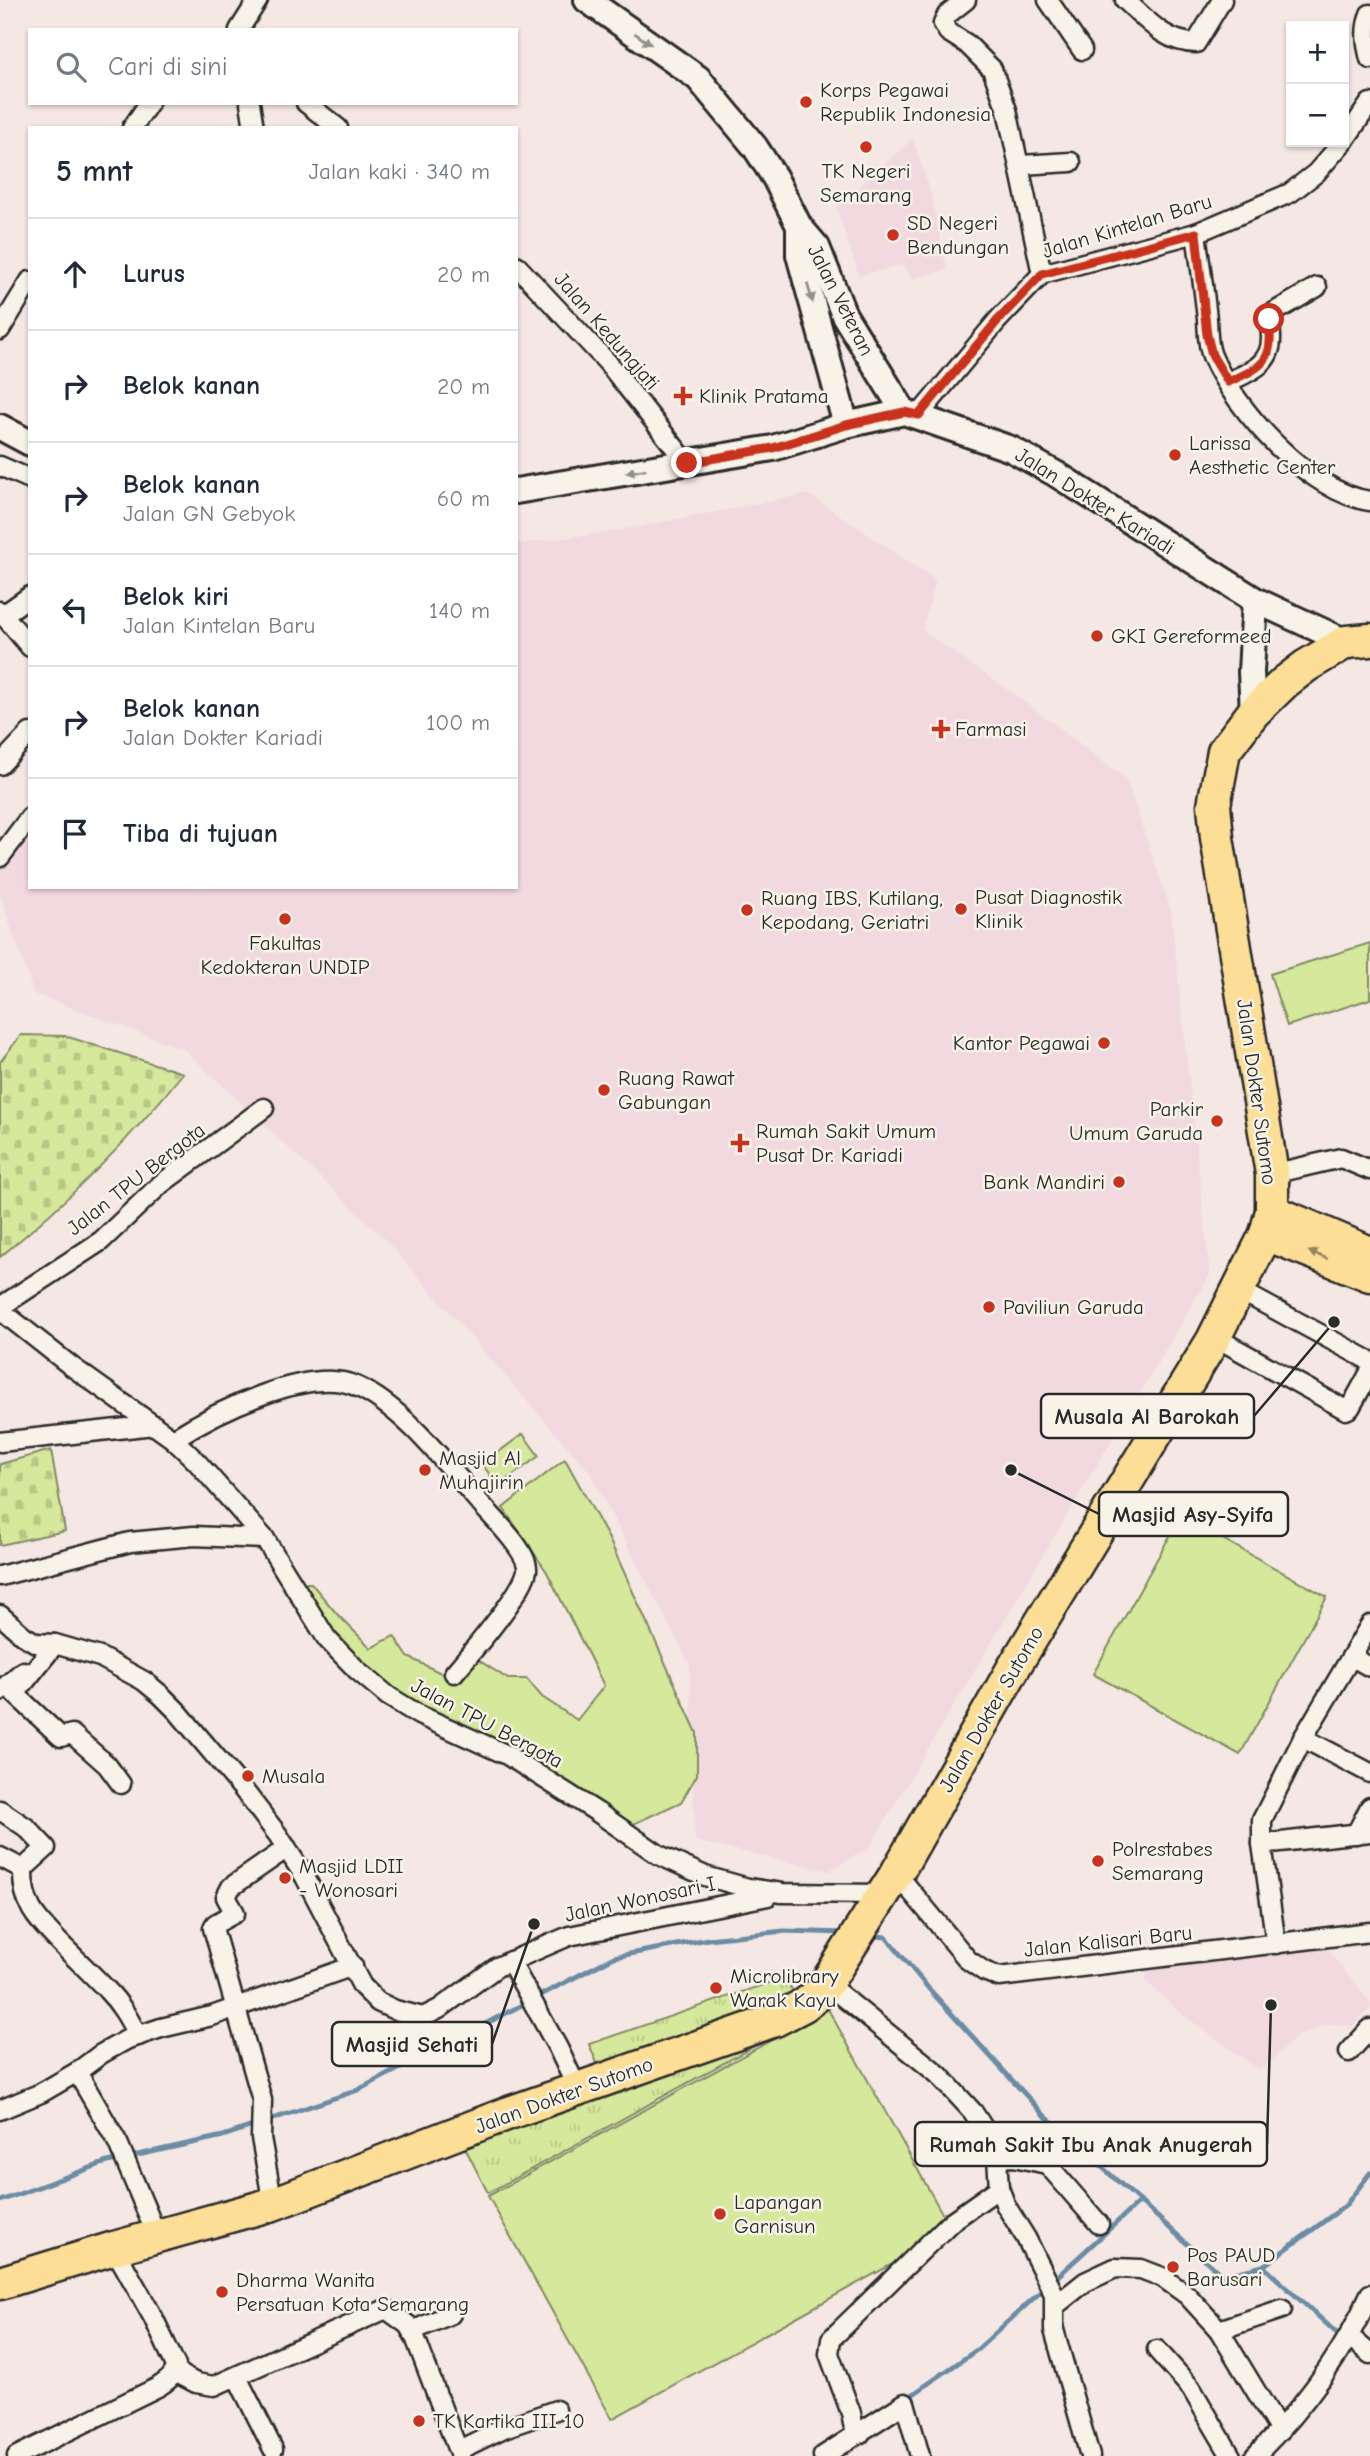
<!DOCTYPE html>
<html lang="id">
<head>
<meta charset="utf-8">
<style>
	body { margin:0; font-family:"Comic Neue",sans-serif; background:#f6f6f7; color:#1f2937 }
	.controls { position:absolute; right:21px; top:21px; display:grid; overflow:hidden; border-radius:0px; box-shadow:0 2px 5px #0004 }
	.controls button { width:63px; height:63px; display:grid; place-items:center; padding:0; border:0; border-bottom:2px solid #e0e1e3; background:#fff; color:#1f2937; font:35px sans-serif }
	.stop { position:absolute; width:21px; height:21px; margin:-16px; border:5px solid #c8321e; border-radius:50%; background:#fff }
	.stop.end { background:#c8321e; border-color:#fff; box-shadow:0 2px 7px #0008 }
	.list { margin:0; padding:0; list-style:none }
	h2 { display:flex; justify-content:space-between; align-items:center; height:91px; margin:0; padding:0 28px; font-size:30px }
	h2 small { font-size:23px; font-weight:400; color:#747a83 }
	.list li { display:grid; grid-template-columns:46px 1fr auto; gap:21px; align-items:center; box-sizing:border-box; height:112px; padding:0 28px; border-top:2px solid #e0e1e3 }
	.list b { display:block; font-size:26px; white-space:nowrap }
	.list p { margin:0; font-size:23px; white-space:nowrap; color:#747a83 }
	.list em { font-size:23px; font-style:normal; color:#747a83 }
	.icon { flex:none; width:38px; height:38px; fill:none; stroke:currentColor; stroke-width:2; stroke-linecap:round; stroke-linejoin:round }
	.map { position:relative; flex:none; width:1370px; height:2456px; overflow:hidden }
	.search { position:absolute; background:#fff; box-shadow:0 2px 5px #0004; left:28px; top:28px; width:490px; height:77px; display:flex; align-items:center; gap:18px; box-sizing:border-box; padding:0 24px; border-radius:0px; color:#747a83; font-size:26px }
	.panel { position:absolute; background:#fff; box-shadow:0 2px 5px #0004; left:28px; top:126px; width:490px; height:763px; border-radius:0px }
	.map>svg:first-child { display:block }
	.built { fill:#f2d9df }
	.grass { fill:#d6e89b; stroke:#808a63; stroke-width:2 }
	.cemetery { fill:url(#cemetery-stones); stroke:#808a63; stroke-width:2 }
	.park { fill:url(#park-tufts); stroke:#808a63; stroke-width:2 }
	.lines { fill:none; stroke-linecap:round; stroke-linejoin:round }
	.stream { stroke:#6b8ca4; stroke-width:5 }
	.street-casing { stroke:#2b2b2b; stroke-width:23 }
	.secondary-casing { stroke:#2b2b2b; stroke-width:30 }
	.highway-casing { stroke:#2b2b2b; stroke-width:37 }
	.street { stroke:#f7f3e8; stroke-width:18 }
	.secondary { stroke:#f7f3e8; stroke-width:24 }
	.highway { stroke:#fcde96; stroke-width:32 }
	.oneway { fill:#918f8a }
	.oneway2 { fill:#948460 }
	.route { stroke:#c8321e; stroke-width:9 }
	.poi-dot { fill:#c8321e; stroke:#f7f3e8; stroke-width:2.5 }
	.labels { text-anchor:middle; stroke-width:5; stroke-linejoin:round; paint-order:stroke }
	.poi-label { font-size:21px; fill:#2b2b2b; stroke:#f7f3e8; text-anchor:start }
	.street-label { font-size:21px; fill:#2b2b2b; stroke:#f7f3e8 }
	.leader { fill:none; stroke:#2b2b2b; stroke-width:2.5 }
	.callout-dot { fill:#2b2b2b; stroke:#f7f3e8; stroke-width:2.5 }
	.callout { fill:#f7f3e8; stroke:#2b2b2b; stroke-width:2.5 }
	.callout-label { font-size:23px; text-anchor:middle; font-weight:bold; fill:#2b2b2b }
</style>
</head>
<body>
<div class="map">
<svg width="1370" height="2456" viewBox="0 0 1370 2456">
	<defs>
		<pattern id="cemetery-stones" width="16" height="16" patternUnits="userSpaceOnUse" patternTransform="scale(1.75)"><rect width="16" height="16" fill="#d6e89b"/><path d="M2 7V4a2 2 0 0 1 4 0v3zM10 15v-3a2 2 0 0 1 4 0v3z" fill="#b8c786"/></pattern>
		<pattern id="park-tufts" width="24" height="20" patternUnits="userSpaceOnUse" patternTransform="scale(1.75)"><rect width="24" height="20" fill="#d6e89b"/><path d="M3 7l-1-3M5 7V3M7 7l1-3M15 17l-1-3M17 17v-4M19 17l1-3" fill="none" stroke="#b8c786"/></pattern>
	</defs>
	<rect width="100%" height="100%" fill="#f5e7e4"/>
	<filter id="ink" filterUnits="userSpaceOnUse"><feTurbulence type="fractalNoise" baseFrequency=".0143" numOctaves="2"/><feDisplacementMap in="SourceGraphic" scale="14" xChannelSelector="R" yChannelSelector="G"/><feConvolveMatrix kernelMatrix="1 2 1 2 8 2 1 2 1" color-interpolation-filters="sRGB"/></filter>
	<g filter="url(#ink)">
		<!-- built -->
		<g class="built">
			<polygon points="913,138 931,195 947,270 911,279 904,264 859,276 836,207"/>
			<polygon points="808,494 936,580 922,630 1021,699 1126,779 1171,911 1210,1275 869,1848 829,1871 695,1841 690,1666 589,1471 383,1237 184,1049 34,994 0,895 0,869 30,826 30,887 516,887 516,544 610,532"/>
			<polygon points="1318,1938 1370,2002 1370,2008 1353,2026 1330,2024 1299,2035 1260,2071 1179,2012 1145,1980 1148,1965"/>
		</g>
		<!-- grass -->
		<g class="grass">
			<polygon points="1370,943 1370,999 1287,1026 1270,974"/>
			<polygon points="523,1434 539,1456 498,1486 482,1464"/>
			<polygon points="565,1459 609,1539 697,1733 697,1775 681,1802 631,1825 494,1739 393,1693 325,1640 298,1583 311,1583 337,1614 371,1648 394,1636 408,1657 445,1675 475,1658 508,1679 527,1679 542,1697 577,1720 604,1686 547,1572 503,1508"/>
			<polygon points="1181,1516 1327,1597 1240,1755 1093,1674"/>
			<polygon points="828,2009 952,2231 612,2419 488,2196"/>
		</g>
		<!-- cemetery -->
		<g class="cemetery">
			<path d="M21,1035L65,1036L183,1073C130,1140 66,1203 0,1257V1062Z"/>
			<polygon points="51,1450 65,1531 0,1545 0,1464"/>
		</g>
		<!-- park -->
		<g class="park">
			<polygon points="786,1977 798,2003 602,2075 589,2044"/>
			<polygon points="807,2017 488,2193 461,2140"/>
		</g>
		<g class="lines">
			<!-- stream -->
			<g class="stream">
				<polyline points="868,1935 886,1937 929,1989 1043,2114 1223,2276 1263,2266 1342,2338"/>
				<polyline points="129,2157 223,2136 358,2090 614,1957 708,1939 784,1931 845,1933"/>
				<polyline points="0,2201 104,2163 120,2159"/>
				<polyline points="1263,2266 1345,2206 1370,2173"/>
				<polyline points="905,2400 978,2349 1140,2201"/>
			</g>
			<defs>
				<g id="street">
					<polyline points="966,0 947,15 943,24 948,32 967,44 992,69 1007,110 1042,274"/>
					<polyline points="1048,0 1082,50"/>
					<path d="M1125,0C1146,19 1165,43 1196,43L1222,0"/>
					<path d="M1370,14C1364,30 1366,43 1370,59"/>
					<polyline points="239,30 258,0"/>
					<polyline points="250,103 254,128"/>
					<polyline points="306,103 338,128"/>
					<polyline points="132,128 149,103"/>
					<polyline points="1344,141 1370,103"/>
					<polyline points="1021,165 1071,162"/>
					<path d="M1196,233C1200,262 1204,290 1207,319C1208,331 1207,344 1212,356C1235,410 1310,493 1370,501"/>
					<polyline points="516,265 608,363 687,463"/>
					<polyline points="0,330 30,281"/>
					<path d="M1228,382C1249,372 1272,365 1271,337C1271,328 1268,322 1271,314L1317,287"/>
					<polyline points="919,415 998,320 1042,274 1196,233 1290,193 1316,173 1343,142"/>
					<polyline points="0,466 30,479"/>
					<polyline points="0,611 30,647"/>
					<polyline points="3,615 30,596"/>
					<polyline points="0,765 30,733"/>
					<polyline points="0,857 30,817"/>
					<polyline points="1272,1174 1341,1158 1370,1170"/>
					<polyline points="1239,1290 1370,1361"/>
					<polyline points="0,1307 101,1241 161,1184 264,1108"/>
					<polyline points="0,1310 71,1366 173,1439 196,1461 265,1539 327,1639 357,1670 388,1696 419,1715 507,1755 597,1812 659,1855 705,1876 748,1888 782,1893 882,1894"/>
					<polyline points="1215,1337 1346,1410 1350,1408 1370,1372"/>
					<path d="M173,1439C214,1413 309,1365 356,1386C403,1407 446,1464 479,1502C491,1516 529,1552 527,1570C524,1592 470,1654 454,1673"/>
					<polyline points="0,1442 154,1425"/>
					<polyline points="0,1576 130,1542 194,1536 265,1539"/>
					<polyline points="0,1615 24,1636 36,1643 55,1644 100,1657 144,1681 161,1695 178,1712 242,1788 278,1835 305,1877 362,1986 378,2002 395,2010 423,2017 439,2009 497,1967 569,1936 768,1896"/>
					<polyline points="55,1644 15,1694 61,1737 72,1734 107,1765 121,1784"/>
					<polyline points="1352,1657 1370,1667"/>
					<polyline points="0,1691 23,1671"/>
					<polyline points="1303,1738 1370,1773"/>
					<polyline points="0,1810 27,1828 46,1848 23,1869"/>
					<polyline points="1356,1834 1370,1807"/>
					<polyline points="1262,1844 1370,1832"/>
					<polyline points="0,1857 23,1869"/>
					<path d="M23,1869C22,1906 37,1919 61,1944C76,1959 93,1975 107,1990C121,2004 129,2019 138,2036"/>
					<polyline points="896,1873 968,1960 984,1971 999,1977 1370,1932"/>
					<polyline points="1276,1944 1262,1844 1262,1820 1303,1738 1370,1625"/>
					<polyline points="510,1961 558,2048 578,2090"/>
					<polyline points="827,1984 939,2075 973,2112 984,2129 997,2158 999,2188 1006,2206 1026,2238 1054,2294 1054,2330 1090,2456"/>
					<polyline points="1349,2052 1370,2029"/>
					<polyline points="77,2072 118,2143 157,2236"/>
					<polyline points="0,2110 41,2093 77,2072 101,2054 128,2039 161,2028 212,2016 353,1966"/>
					<polyline points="997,2158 1014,2157 1047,2164 1099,2224"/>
					<polyline points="273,2204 261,2138 262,2100 213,1928 215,1924 235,1913 226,1897 231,1887 287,1848"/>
					<polyline points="1056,2305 1085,2282 1115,2268 1141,2269 1162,2277 1187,2295 1219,2330 1280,2431"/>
					<polyline points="1219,2330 1282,2309"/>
					<polyline points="412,2331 451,2314"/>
					<polyline points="1349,2336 1370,2354"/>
					<polyline points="1157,2350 1191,2388 1231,2456"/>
					<polyline points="175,2372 196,2383 214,2386 386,2309 408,2325 415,2337 460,2456"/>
					<polyline points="237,2377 273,2449"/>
					<polyline points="860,2434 853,2424 851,2413 829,2354 831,2339 952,2221 999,2188"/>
					<polyline points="459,2450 504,2428 556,2410"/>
					<path d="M17,2456L158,2387C167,2381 174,2377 176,2366L153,2317L114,2248"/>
					<polyline points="823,2456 905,2403 920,2456"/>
					<path d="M1255,2456C1302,2409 1343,2355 1370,2294"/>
				</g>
				<g id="secondary">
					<polyline points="587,0 698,78 755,147 775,178 799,226 817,247 844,315 904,412"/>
					<polyline points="799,226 799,255 846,425"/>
					<polyline points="0,427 30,443"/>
					<polyline points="516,491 773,448 846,425 904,412 1011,449 1056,474 1255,600 1346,642"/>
					<polyline points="1253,713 1251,672 1255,600"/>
				</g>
				<g id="highway">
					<polyline points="1272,1211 1370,1253"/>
					<polyline points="1266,1234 1370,1275"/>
					<polyline points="0,2283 114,2248 273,2204 509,2113 775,2020 804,2005 820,1993 898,1871 1014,1667 1213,1340 1266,1234 1272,1211 1272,1174 1217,838 1214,805 1224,751 1253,713 1285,682 1306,666 1346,642 1370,640"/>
				</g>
			</defs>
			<!-- street casing -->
			<use href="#street" class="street-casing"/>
			<!-- secondary casing -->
			<use href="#secondary" class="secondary-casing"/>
			<!-- highway casing -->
			<use href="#highway" class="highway-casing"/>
			<!-- street -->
			<use href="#street" class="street"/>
			<!-- secondary -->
			<use href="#secondary" class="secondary"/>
			<!-- highway -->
			<use href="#highway" class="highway"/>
		</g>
		<!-- one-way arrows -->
		<defs><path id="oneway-solid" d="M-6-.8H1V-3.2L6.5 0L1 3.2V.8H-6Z" transform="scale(1.75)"/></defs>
		<g class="oneway">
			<use href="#oneway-solid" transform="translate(643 39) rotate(35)"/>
			<use href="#oneway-solid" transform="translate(810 293) rotate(74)"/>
			<use href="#oneway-solid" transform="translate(636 471) rotate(170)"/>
		</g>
		<use class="oneway2" href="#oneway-solid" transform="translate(1318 1255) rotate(-158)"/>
	</g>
	<g class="lines" filter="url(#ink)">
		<!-- route -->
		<path class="route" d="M687,463L773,448L846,425L904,412L919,415L998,320L1042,274L1196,233L1207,335L1212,355L1228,382C1264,366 1274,362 1269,319"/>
	</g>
	<!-- markers -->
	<g class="poi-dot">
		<circle cx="806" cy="102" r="7"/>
		<circle cx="866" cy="147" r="7"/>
		<circle cx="893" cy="235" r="7"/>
		<path d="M679.5 385.5h7v7h7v7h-7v7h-7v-7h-7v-7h7z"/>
		<circle cx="1175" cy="455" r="7"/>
		<circle cx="1097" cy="636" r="7"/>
		<path d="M937.5 718.5h7v7h7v7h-7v7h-7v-7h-7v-7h7z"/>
		<circle cx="961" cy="909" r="7"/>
		<circle cx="747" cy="910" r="7"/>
		<circle cx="285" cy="919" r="7"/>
		<circle cx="1104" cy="1043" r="7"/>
		<circle cx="604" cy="1090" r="7"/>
		<circle cx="1217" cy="1121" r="7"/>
		<path d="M736.5 1132.5h7v7h7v7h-7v7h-7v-7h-7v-7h7z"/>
		<circle cx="1119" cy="1182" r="7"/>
		<circle cx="989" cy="1307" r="7"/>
		<circle cx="425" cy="1470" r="7"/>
		<circle cx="248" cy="1776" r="7"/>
		<circle cx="1098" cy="1861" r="7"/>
		<circle cx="285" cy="1878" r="7"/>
		<circle cx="716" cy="1988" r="7"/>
		<circle cx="720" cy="2214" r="7"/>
		<circle cx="1173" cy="2267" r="7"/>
		<circle cx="222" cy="2292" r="7"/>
		<circle cx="419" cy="2421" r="7"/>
	</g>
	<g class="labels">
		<!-- poi labels -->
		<g class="poi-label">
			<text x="820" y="97">Korps Pegawai<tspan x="820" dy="24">Republik Indonesia</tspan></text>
			<text x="866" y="178" text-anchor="middle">TK Negeri<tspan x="866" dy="24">Semarang</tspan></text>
			<text x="907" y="230">SD Negeri<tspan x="907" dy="24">Bendungan</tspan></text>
			<text x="699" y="403">Klinik Pratama</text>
			<text x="1189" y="450">Larissa<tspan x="1189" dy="24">Aesthetic Center</tspan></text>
			<text x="1111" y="643">GKI Gereformeed</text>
			<text x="955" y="736">Farmasi</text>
			<text x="975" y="904">Pusat Diagnostik<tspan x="975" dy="24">Klinik</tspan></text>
			<text x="761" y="905">Ruang IBS, Kutilang,<tspan x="761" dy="24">Kepodang, Geriatri</tspan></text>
			<text x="285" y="950" text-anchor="middle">Fakultas<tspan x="285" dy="24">Kedokteran UNDIP</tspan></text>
			<text x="1090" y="1050" text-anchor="end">Kantor Pegawai</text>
			<text x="618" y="1085">Ruang Rawat<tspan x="618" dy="24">Gabungan</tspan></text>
			<text x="1203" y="1116" text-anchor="end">Parkir<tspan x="1203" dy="24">Umum Garuda</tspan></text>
			<text x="756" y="1138">Rumah Sakit Umum<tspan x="756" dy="24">Pusat Dr. Kariadi</tspan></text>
			<text x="1105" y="1189" text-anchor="end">Bank Mandiri</text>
			<text x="1003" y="1314">Paviliun Garuda</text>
			<text x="439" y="1465">Masjid Al<tspan x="439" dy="24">Muhajirin</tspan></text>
			<text x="262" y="1783">Musala</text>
			<text x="1112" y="1856">Polrestabes<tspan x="1112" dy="24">Semarang</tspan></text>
			<text x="299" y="1873">Masjid LDII<tspan x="299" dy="24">- Wonosari</tspan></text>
			<text x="730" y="1983">Microlibrary<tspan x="730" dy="24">Warak Kayu</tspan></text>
			<text x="734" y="2209">Lapangan<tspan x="734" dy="24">Garnisun</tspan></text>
			<text x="1187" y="2262">Pos PAUD<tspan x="1187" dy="24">Barusari</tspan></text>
			<text x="236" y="2287">Dharma Wanita<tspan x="236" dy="24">Persatuan Kota Semarang</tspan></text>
			<text x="433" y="2428">TK Kartika III 10</text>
		</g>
		<!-- street labels -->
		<g class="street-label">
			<text transform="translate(1127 226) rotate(-17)" y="7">Jalan Kintelan Baru</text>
			<text transform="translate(841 300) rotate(63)" y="7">Jalan Veteran</text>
			<text transform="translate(607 331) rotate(49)" y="7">Jalan Kedungjati</text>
			<text transform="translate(1095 501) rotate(32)" y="7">Jalan Dokter Kariadi</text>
			<text transform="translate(1257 1092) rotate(82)" y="7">Jalan Dokter Sutomo</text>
			<text transform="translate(136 1179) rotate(-38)" y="7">Jalan TPU Bergota</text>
			<text transform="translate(991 1709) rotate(-60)" y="7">Jalan Dokter Sutomo</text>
			<text transform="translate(487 1723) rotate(28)" y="7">Jalan TPU Bergota</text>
			<text transform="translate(640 1899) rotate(-12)" y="7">Jalan Wonosari I</text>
			<text transform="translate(1108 1941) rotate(-6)" y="7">Jalan Kalisari Baru</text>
			<text transform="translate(564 2095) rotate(-20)" y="7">Jalan Dokter Sutomo</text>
		</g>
	</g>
	<!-- callouts -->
	<path class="leader" d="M1334 1322L1254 1416M1011 1470L1099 1514M534 1924L492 2044M1271 2005L1267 2144"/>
	<g class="callout-dot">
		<circle cx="1334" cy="1322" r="7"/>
		<circle cx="1011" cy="1470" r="7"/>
		<circle cx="534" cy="1924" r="7"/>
		<circle cx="1271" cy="2005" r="7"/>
	</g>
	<g class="callout">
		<rect x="1041" y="1394" width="213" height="44" rx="7"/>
		<rect x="1099" y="1492" width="189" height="44" rx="7"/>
		<rect x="332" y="2022" width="160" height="44" rx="7"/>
		<rect x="915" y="2122" width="352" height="44" rx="7"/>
	</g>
	<g class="callout-label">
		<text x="1147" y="1424">Musala Al Barokah</text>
		<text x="1193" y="1522">Masjid Asy-Syifa</text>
		<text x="412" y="2052">Masjid Sehati</text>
		<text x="1091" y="2152">Rumah Sakit Ibu Anak Anugerah</text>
	</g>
</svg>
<div class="controls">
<button>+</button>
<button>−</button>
</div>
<div class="stop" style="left:1269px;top:319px"></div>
<div class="stop end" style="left:687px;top:463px"></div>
<div class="search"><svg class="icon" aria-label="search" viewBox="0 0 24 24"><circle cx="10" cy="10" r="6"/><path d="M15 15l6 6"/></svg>Cari di sini</div>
<section class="panel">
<h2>5 mnt<small>Jalan kaki · 340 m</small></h2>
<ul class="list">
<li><svg class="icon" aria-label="ahead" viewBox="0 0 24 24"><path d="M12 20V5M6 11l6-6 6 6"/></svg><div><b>Lurus</b></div><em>20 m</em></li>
<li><svg class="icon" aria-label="right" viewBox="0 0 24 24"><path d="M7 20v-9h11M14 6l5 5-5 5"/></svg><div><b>Belok kanan</b></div><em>20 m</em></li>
<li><svg class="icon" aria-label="right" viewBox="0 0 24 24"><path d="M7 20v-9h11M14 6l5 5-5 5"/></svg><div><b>Belok kanan</b><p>Jalan GN Gebyok</p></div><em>60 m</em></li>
<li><svg class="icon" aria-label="left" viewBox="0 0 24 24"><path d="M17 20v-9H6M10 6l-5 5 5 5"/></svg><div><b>Belok kiri</b><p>Jalan Kintelan Baru</p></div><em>140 m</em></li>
<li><svg class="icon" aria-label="right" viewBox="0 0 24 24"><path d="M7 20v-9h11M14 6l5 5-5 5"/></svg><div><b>Belok kanan</b><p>Jalan Dokter Kariadi</p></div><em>100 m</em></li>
<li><svg class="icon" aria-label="arrive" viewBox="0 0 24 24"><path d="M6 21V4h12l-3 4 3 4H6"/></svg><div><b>Tiba di tujuan</b></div></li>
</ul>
</section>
</div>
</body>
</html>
